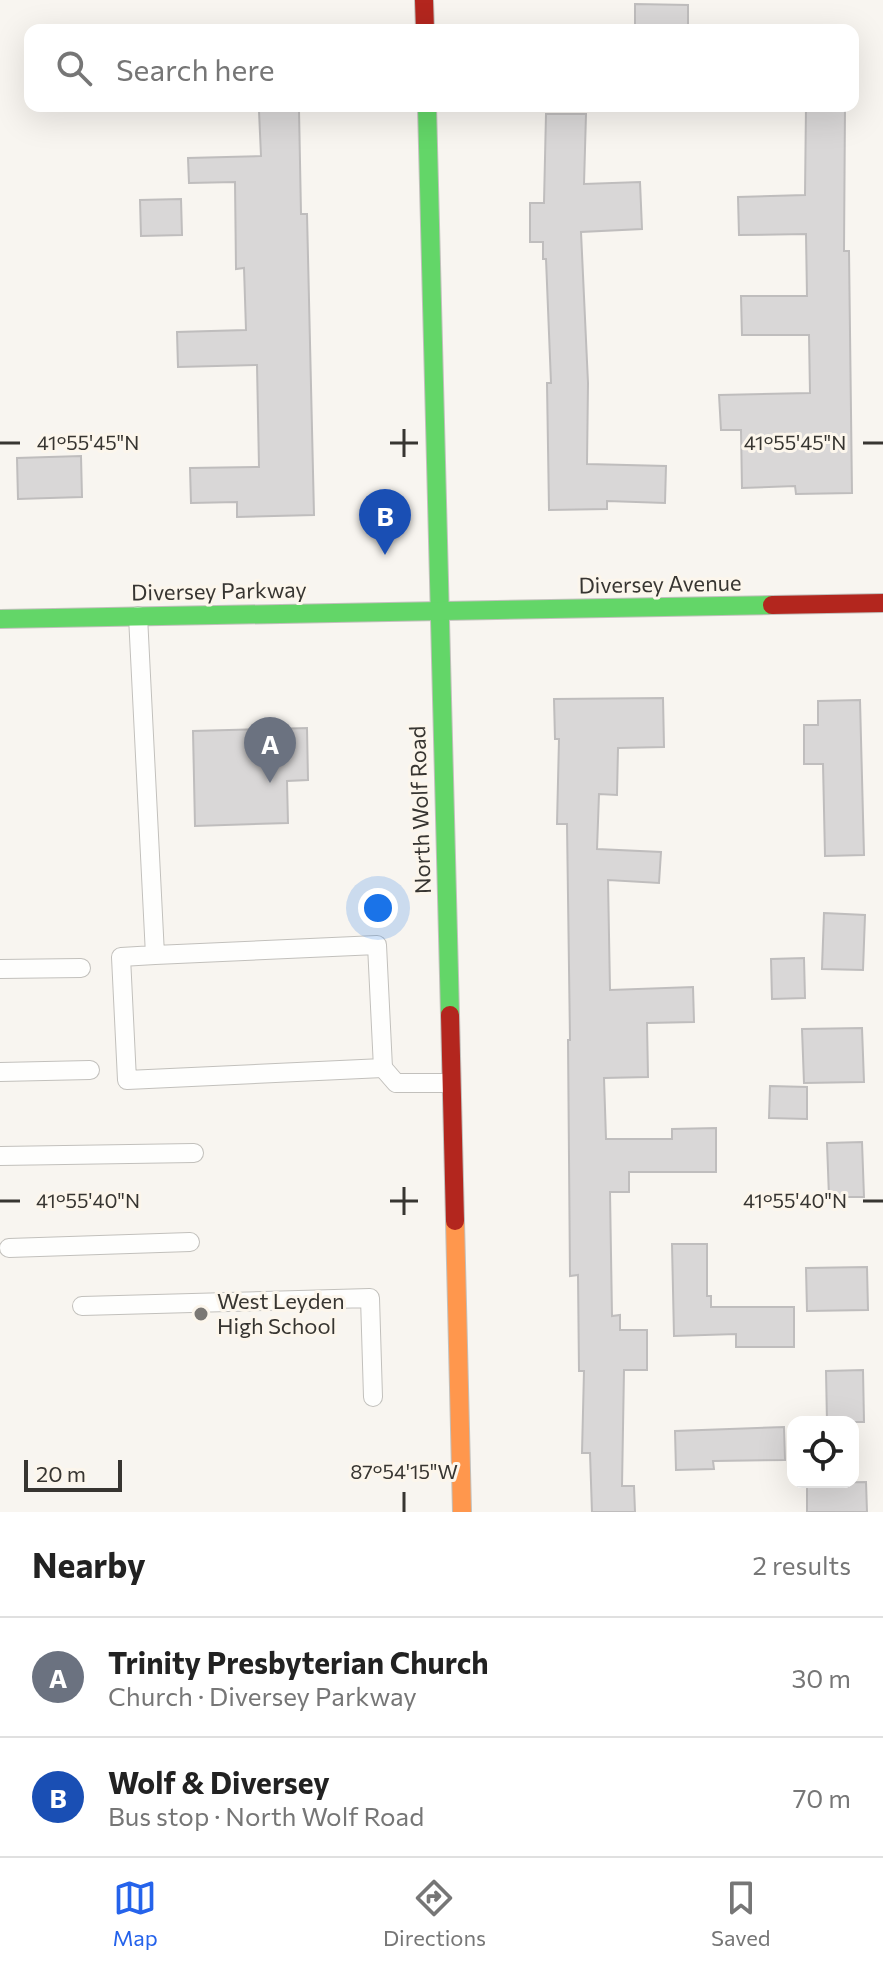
<!DOCTYPE html>
<html lang="en">
<head>
<meta charset="utf-8">
<style>
	body { margin:0; font-family:Commissioner,sans-serif; background:#f2f2f2; color:#222 }
	.controls { position:absolute; right:24px; bottom:24px; display:grid; overflow:hidden; border-radius:16px; box-shadow:0 8px 32px #0002 }
	.controls button { width:72px; height:72px; display:grid; place-items:center; padding:0; border:0; border-bottom:2px solid #e0e0e0; background:#fff; color:#222; font:40px sans-serif }
	.scale { position:absolute; left:24px; bottom:20px; width:98px; box-sizing:border-box; padding-left:8px; border:4px solid #373531; border-top:0; font-size:22px; line-height:28px; white-space:nowrap; color:#373531; -webkit-text-stroke:6px #fcf6ec; paint-order:stroke }
	.you { position:absolute; left:378px; top:908px; width:28px; height:28px; margin:-20px; border:6px solid #fff; border-radius:50%; background:#1a73e8; box-shadow:0 0 0 12px #1a73e833 }
	.badge { display:grid; place-items:center; width:52px; height:52px; border-radius:50%; background:#2563eb; color:#fff; font-size:26px; font-weight:700 }
	.pin { position:absolute; translate:-50% -66px; filter:drop-shadow(0 2px 4px #0008) }
	.pin::after { content:''; position:absolute; top:42px; width:28px; height:24px; background:inherit; clip-path:polygon(0 0,100% 0,50% 100%) }
	.list { margin:0; padding:0; list-style:none }
	h2 { display:flex; justify-content:space-between; align-items:center; height:104px; margin:0; padding:0 32px; font-size:34px }
	h2 small { font-size:26px; font-weight:400; color:#767676 }
	.list li { display:grid; grid-template-columns:52px 1fr auto; gap:24px; align-items:center; box-sizing:border-box; height:120px; padding:0 32px; border-top:2px solid #e0e0e0 }
	.list b { display:block; font-size:30px; white-space:nowrap }
	.list p { margin:0; font-size:26px; white-space:nowrap; color:#767676 }
	.list em { font-size:26px; font-style:normal; color:#767676 }
	.icon { flex:none; width:44px; height:44px; fill:none; stroke:currentColor; stroke-width:2; stroke-linecap:round; stroke-linejoin:round }
	.map { position:relative; flex:none; width:883px; height:1512px; overflow:hidden }
	.search { position:absolute; background:#fff; box-shadow:0 8px 32px #0002; left:24px; right:24px; top:24px; height:88px; display:flex; align-items:center; gap:20px; box-sizing:border-box; padding:0 28px; border-radius:16px; color:#767676; font-size:30px }
	.sheet { height:344px; background:#fff }
	nav { display:flex; justify-content:space-around; align-items:center; box-sizing:border-box; height:112px; border-top:2px solid #e0e0e0; background:#fff; font-size:22px; color:#767676 }
	nav a { display:grid; justify-items:center; gap:4px }
	nav .on { color:#2563eb }
	.map>svg:first-child { display:block }
	.building { fill:#d9d7d7; stroke:#bfbdbd; stroke-width:2 }
	.lines { fill:none; stroke-linecap:round; stroke-linejoin:round }
	.lane-casing { stroke:#c2c0bc; stroke-width:20 }
	.fast-casing { stroke:#c2c0bc; stroke-width:20 }
	.slow-casing { stroke:#c2c0bc; stroke-width:20 }
	.jam-casing { stroke:#c2c0bc; stroke-width:20 }
	.lane { stroke:#fefefd; stroke-width:18 }
	.fast { stroke:#63d668; stroke-width:18 }
	.slow { stroke:#ff974d; stroke-width:18 }
	.jam { stroke:#b3261e; stroke-width:18 }
	.ticks { fill:none; stroke:#373531; stroke-width:3 }
	.poi-dot { fill:#7b7874; stroke:#fcf6ec; stroke-width:3 }
	.labels { text-anchor:middle; stroke-width:6; stroke-linejoin:round; paint-order:stroke }
	.street-label { font-size:22px; fill:#373531; stroke:#fcf6ec }
	.poi-label { font-size:22px; fill:#373531; stroke:#fcf6ec; text-anchor:start }
	.ticks-label { font-size:20px; text-anchor:middle; fill:#373531; stroke:#fcf6ec; stroke-width:6; stroke-linejoin:round; paint-order:stroke }
</style>
</head>
<body>
<div class="map">
<svg width="883" height="1512" viewBox="0 0 883 1512">
	<rect width="100%" height="100%" fill="#f8f5f0"/>
	<!-- building -->
	<g class="building">
		<polygon points="635,4 688,5 688,30 635,30"/>
		<polygon points="806,106 845,106 844,251 849,251 852,493 796,494 795,486 742,488 741,430 721,430 719,395 810,393 809,335 742,335 741,296 807,296 806,234 739,235 738,197 805,195"/>
		<polygon points="299,110 301,214 307,214 314,515 237,517 237,502 191,503 190,468 259,467 257,365 178,367 177,332 246,330 244,268 236,269 235,182 189,183 188,158 261,156 259,111"/>
		<polygon points="546,114 586,114 584,184 640,182 642,229 581,232 588,383 587,464 666,466 665,503 607,501 607,509 549,510 547,383 551,383 546,259 543,259 543,242 530,242 530,203 544,203"/>
		<polygon points="181,199 182,235 141,236 140,200"/>
		<polygon points="81,456 82,497 18,499 17,458"/>
		<polygon points="663,698 664,747 618,748 617,795 599,794 597,849 661,852 659,883 608,880 610,990 693,987 694,1022 647,1023 648,1077 604,1078 606,1139 672,1139 672,1129 716,1128 716,1172 629,1172 629,1192 610,1192 612,1316 620,1315 620,1330 647,1330 647,1370 624,1370 622,1486 634,1486 635,1512 592,1512 590,1453 582,1453 584,1371 579,1371 578,1275 570,1276 568,1040 570,1040 567,824 557,824 559,739 555,739 554,699"/>
		<polygon points="860,700 864,855 825,856 823,764 804,764 804,725 818,725 818,701"/>
		<polygon points="307,728 308,780 287,781 288,823 195,826 193,731"/>
		<polygon points="824,913 865,915 863,970 822,969"/>
		<polygon points="804,958 805,998 772,999 771,959"/>
		<polygon points="862,1028 864,1082 804,1083 802,1029"/>
		<polygon points="770,1086 807,1087 807,1119 769,1118"/>
		<polygon points="862,1142 864,1197 829,1197 827,1143"/>
		<polygon points="672,1244 707,1244 707,1296 711,1296 711,1307 794,1307 794,1347 736,1347 736,1334 674,1336"/>
		<polygon points="867,1267 868,1310 807,1311 806,1268"/>
		<polygon points="863,1370 864,1422 827,1422 826,1371"/>
		<polygon points="784,1427 785,1460 713,1461 714,1469 676,1470 675,1431"/>
		<polygon points="866,1482 867,1512 807,1512 807,1483"/>
	</g>
	<g class="lines">
		<defs>
			<g id="lane">
				<polyline points="138,616 155,955 377,945 383,1068 127,1080 121,957 155,955"/>
				<polyline points="0,969 81,968"/>
				<polyline points="383,1068 396,1083 451,1083"/>
				<polyline points="0,1072 90,1070"/>
				<polyline points="0,1156 194,1153"/>
				<polyline points="9,1248 190,1242"/>
				<polyline points="82,1306 370,1298 373,1397"/>
			</g>
			<g id="fast">
				<polyline points="427,106 450,1015"/>
				<polyline points="0,619 772,605"/>
			</g>
			<polyline id="slow" points="455,1221 462,1512"/>
			<g id="jam">
				<polyline points="424,0 425,30"/>
				<polyline points="772,605 883,603"/>
				<polyline points="450,1015 455,1221"/>
			</g>
		</defs>
		<!-- lane casing -->
		<use href="#lane" class="lane-casing"/>
		<!-- fast casing -->
		<use href="#fast" class="fast-casing"/>
		<!-- slow casing -->
		<use href="#slow" class="slow-casing"/>
		<!-- jam casing -->
		<use href="#jam" class="jam-casing"/>
		<!-- lane -->
		<use href="#lane" class="lane"/>
		<!-- fast -->
		<use href="#fast" class="fast"/>
		<!-- slow -->
		<use href="#slow" class="slow"/>
		<!-- jam -->
		<use href="#jam" class="jam"/>
	</g>
	<!-- ticks -->
	<path class="ticks" d="M404,429V457M0,443H20M390,443H418M863,443H883M404,1187V1215M0,1201H20M390,1201H418M863,1201H883M404,1492V1512"/>
	<!-- markers -->
	<circle class="poi-dot" cx="201" cy="1314" r="8"/>
	<g class="labels">
		<!-- street labels -->
		<g class="street-label">
			<text transform="translate(660 584) rotate(-1)" y="8">Diversey Avenue</text>
			<text transform="translate(219 591) rotate(-1)" y="8">Diversey Parkway</text>
			<text transform="translate(420 810) rotate(-92)" y="8">North Wolf Road</text>
		</g>
		<!-- poi labels -->
		<g class="poi-label">
			<text x="217" y="1309">West Leyden<tspan x="217" dy="25">High School</tspan></text>
		</g>
	</g>
	<g class="ticks-label">
		<text x="88" y="450">41°55'45"N</text>
		<text x="795" y="450">41°55'45"N</text>
		<text x="88" y="1208">41°55'40"N</text>
		<text x="795" y="1208">41°55'40"N</text>
		<text x="404" y="1479">87°54'15"W</text>
	</g>
</svg>
<div class="controls">
<button><svg class="icon" aria-label="locate" viewBox="0 0 24 24"><circle cx="12" cy="12" r="6"/><path d="M12 2v4M12 18v4M2 12h4M18 12h4"/></svg></button>
</div>
<div class="scale">20 m</div>
<div class="you"></div>
<div class="pin badge" style="left:270px;top:783px;background:#6b7280">A</div>
<div class="pin badge" style="left:385px;top:555px;background:#1a4fb4">B</div>
<div class="search"><svg class="icon" aria-label="search" viewBox="0 0 24 24"><circle cx="10" cy="10" r="6"/><path d="M15 15l6 6"/></svg>Search here</div>
</div>
<section class="sheet">
<h2>Nearby<small>2 results</small></h2>
<ul class="list">
<li><span class="badge" style="background:#6b7280">A</span><div><b>Trinity Presbyterian Church</b><p>Church · Diversey Parkway</p></div><em>30 m</em></li>
<li><span class="badge" style="background:#1a4fb4">B</span><div><b>Wolf &amp; Diversey</b><p>Bus stop · North Wolf Road</p></div><em>70 m</em></li>
</ul>
</section>
<nav>
<a class="on"><svg class="icon" aria-label="map" viewBox="0 0 24 24"><path d="M3 6l6-2 6 2 6-2v14l-6 2-6-2-6 2zM9 4v14M15 6v14"/></svg>Map</a>
<a><svg class="icon" aria-label="directions" viewBox="0 0 24 24"><path d="M12 3l9 9-9 9-9-9zM9 14v-3h6M13 9l2 2-2 2"/></svg>Directions</a>
<a><svg class="icon" aria-label="saved" viewBox="0 0 24 24"><path d="M7 4h10v16l-5-4-5 4z"/></svg>Saved</a>
</nav>
</body>
</html>
